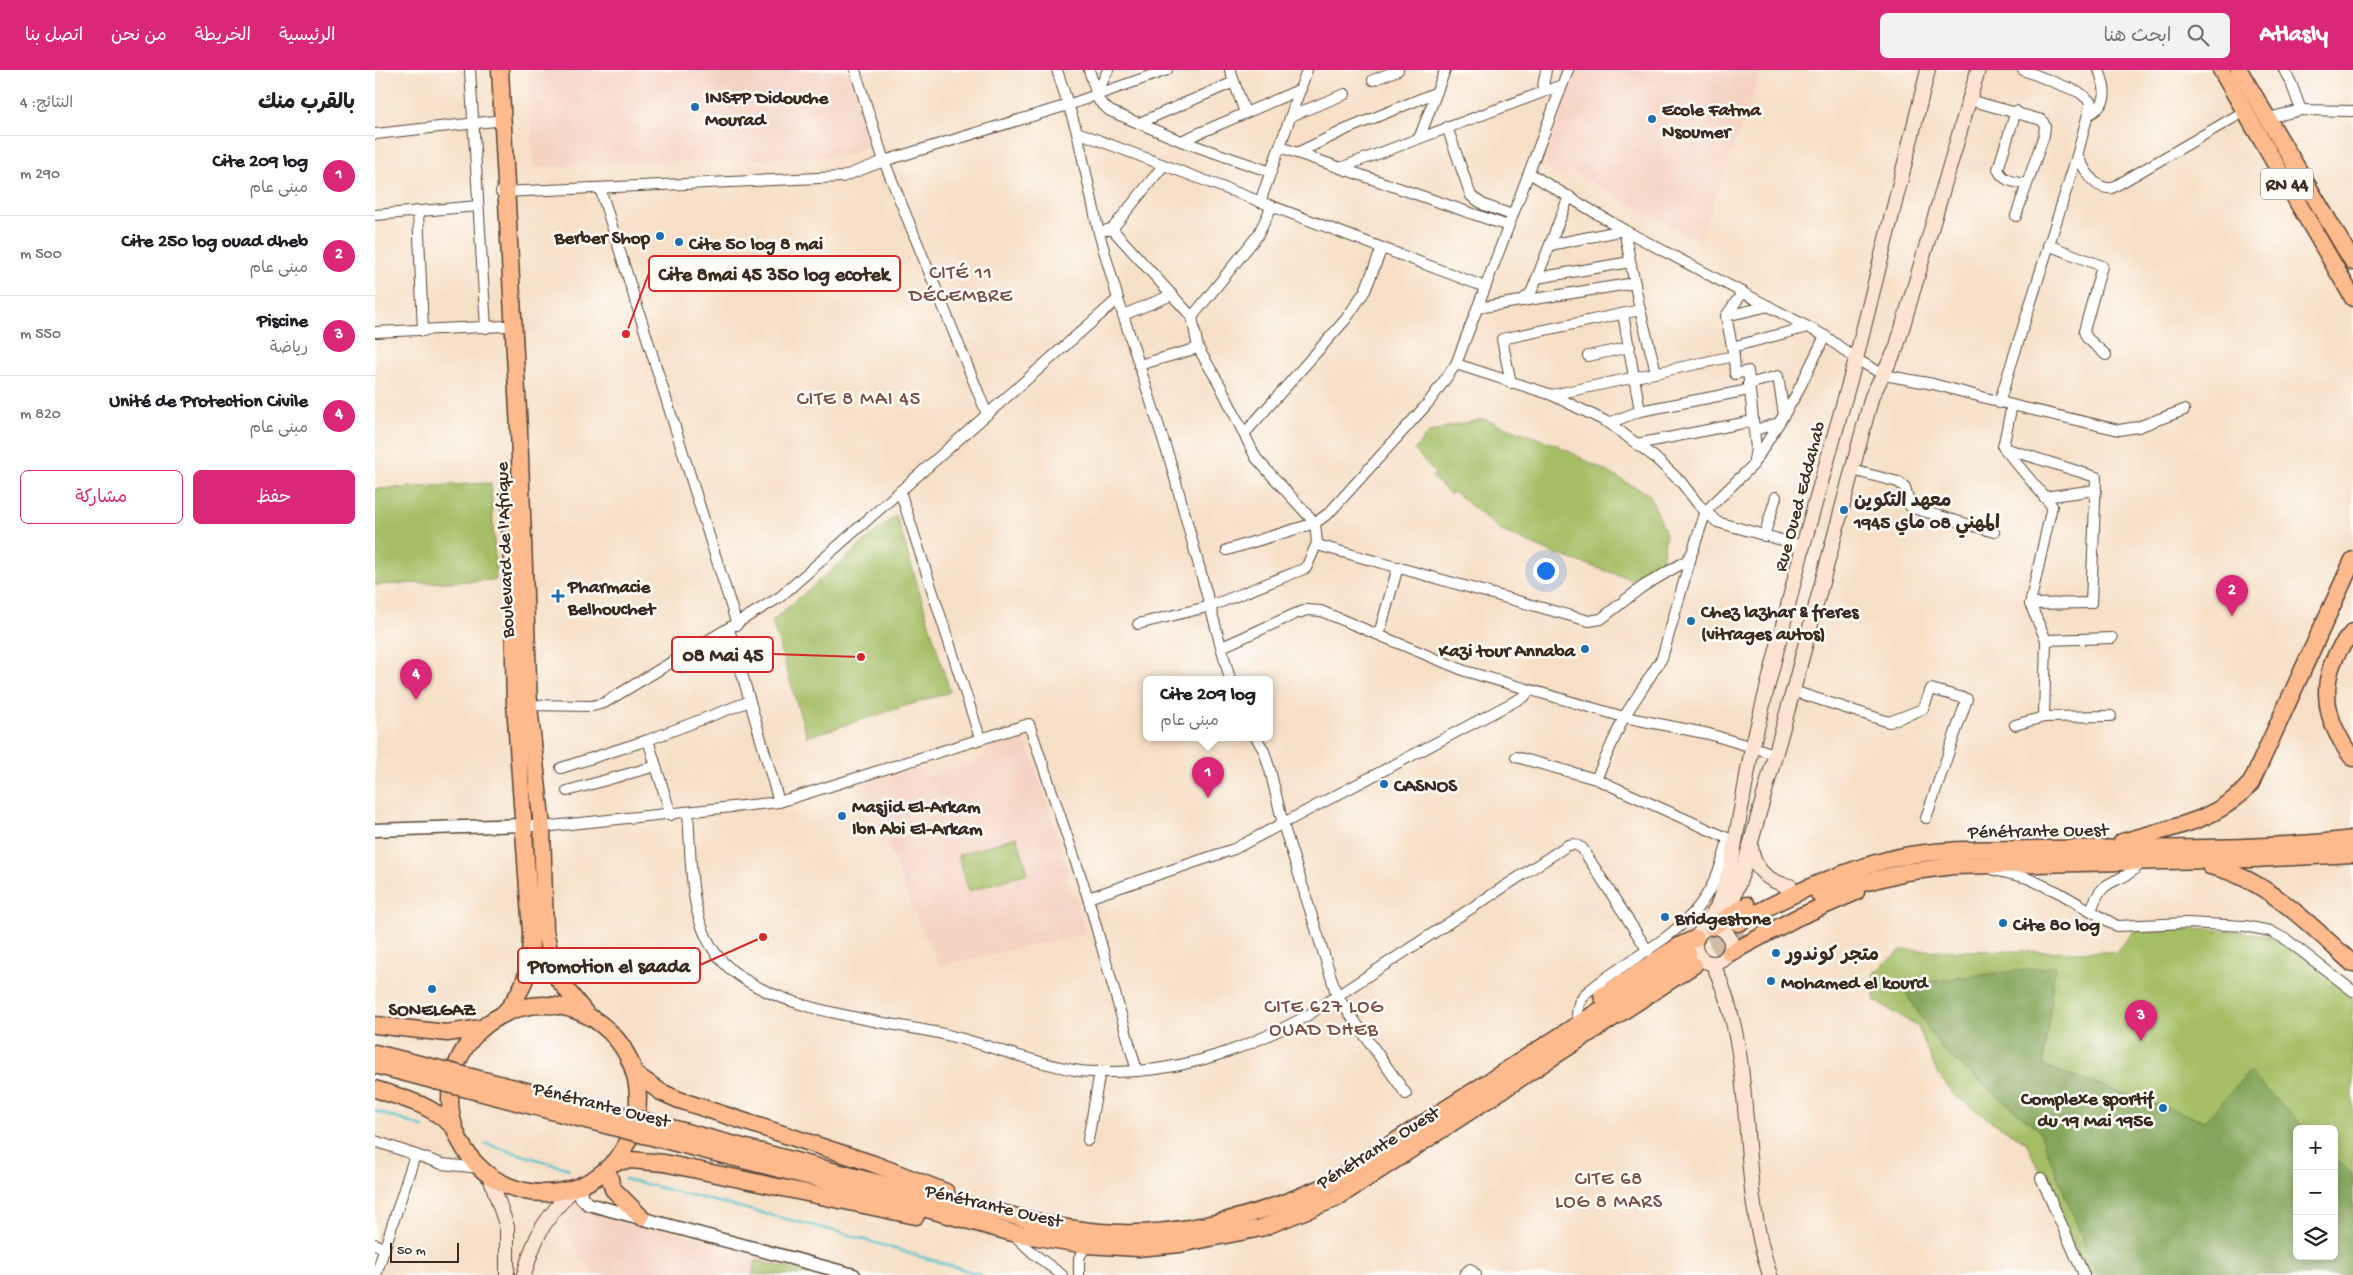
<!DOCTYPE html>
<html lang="ar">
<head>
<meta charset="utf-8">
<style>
	body { margin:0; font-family:"Gochi Hand","Playpen Sans Arabic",sans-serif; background:#f2f2f2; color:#202124; direction:rtl }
	.controls { position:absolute; right:15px; bottom:15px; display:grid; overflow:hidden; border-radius:8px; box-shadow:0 2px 8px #0003 }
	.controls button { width:45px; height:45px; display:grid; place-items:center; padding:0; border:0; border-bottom:1px solid #e0e0e0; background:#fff; color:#202124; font:25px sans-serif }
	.scale { position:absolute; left:15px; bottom:12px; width:69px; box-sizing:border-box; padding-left:5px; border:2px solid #3b2a1e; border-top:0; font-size:14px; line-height:18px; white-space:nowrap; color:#3b2a1e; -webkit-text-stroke:4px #fdfcf7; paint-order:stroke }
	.you { position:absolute; left:1170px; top:500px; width:18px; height:18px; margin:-12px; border:4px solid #fff; border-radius:50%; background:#1a73e8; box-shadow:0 0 0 8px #1a73e833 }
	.badge { display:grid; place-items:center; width:32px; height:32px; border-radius:50%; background:#db2777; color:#fff; font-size:16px; font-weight:700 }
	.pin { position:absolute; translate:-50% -41px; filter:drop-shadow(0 1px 2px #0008) }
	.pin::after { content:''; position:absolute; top:26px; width:18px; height:15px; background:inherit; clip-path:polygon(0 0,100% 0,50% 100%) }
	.popup { position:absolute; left:768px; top:606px; width:130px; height:65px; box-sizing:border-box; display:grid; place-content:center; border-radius:8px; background:#fff; filter:drop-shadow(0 1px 4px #0005); font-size:16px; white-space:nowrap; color:#757577 }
	.popup b { font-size:19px; color:#202124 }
	.popup::after { content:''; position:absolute; left:50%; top:100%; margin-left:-10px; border:10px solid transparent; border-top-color:#fff }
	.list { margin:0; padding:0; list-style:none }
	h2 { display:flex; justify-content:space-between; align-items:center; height:65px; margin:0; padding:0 20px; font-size:21px }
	h2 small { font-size:16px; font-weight:400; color:#757577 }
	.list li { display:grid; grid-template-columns:32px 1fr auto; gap:15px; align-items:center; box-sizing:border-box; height:80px; padding:0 20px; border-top:1px solid #e0e0e0 }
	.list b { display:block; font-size:19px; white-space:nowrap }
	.list p { margin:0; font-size:16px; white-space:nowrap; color:#757577 }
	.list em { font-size:16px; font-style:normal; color:#757577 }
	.actions { display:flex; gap:10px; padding:15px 20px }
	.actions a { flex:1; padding:11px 0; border:1px solid #db2777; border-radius:8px; text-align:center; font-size:18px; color:#db2777 }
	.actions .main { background:#db2777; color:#fff }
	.icon { flex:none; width:28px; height:28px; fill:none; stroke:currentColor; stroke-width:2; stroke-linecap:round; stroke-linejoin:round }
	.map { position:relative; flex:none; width:1978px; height:1205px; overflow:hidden; direction:ltr }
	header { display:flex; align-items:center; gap:30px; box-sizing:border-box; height:70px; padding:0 25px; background:#db2777; color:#fff }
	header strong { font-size:24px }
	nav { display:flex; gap:28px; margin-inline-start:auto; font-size:18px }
	.search { width:350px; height:45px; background:#f2f2f2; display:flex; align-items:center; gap:12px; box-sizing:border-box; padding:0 18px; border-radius:8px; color:#757577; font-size:19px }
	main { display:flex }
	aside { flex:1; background:#fff }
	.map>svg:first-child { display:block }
	.built { fill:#f5d2c2 }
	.green { fill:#a4be65; stroke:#707442; fill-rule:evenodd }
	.forest { fill:#83a55a; stroke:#5f683c }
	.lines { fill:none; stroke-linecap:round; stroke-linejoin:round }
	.stream { stroke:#55c3cc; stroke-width:2.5 }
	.trunk-tunnel { stroke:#d1bba4; stroke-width:16; stroke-dasharray:16 8; stroke-linecap:butt }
	.minor-casing { stroke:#574537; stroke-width:12 }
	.tertiary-casing { stroke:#574537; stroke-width:15 }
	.secondary-casing { stroke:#574537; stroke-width:16 }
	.primary-casing { stroke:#574537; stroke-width:19 }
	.trunk-casing { stroke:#574537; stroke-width:19 }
	.minor { stroke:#fff; stroke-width:10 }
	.tertiary { stroke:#fff; stroke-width:12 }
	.secondary { stroke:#fee3d1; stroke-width:14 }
	.primary { stroke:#fcba8d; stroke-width:16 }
	.trunk { stroke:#fcba8d; stroke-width:16 }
	.trunk-bridge-casing { stroke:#574537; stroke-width:19; stroke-linecap:butt }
	.trunk-bridge { stroke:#fcba8d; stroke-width:16 }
	.poi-dot { fill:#1f6fb2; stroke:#fdfcf7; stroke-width:2 }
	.labels { text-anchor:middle; stroke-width:5; stroke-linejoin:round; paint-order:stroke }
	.shield { fill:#fdfcf7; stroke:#75695f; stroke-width:1 }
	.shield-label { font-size:18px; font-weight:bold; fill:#3b2a1e }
	.poi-label { font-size:19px; font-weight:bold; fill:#3b2a1e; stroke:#fdfcf7; text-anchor:start }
	.street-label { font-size:19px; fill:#3b2a1e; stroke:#fdfcf7 }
	.neighbourhood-label { font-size:20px; letter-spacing:1px; fill:#795046; stroke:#fdfcf7 }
	.leader { fill:none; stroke:#d62828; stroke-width:2 }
	.callout-dot { fill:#d62828; stroke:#fdfcf7; stroke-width:2 }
	.callout { fill:#fdfcf7; stroke:#d62828; stroke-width:2 }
	.callout-label { font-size:20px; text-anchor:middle; font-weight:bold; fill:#3b2a1e }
</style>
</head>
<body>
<header>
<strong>Atlasly</strong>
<div class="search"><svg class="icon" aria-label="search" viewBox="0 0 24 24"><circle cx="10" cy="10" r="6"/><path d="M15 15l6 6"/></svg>ابحث هنا</div>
<nav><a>الرئيسية</a><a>الخريطة</a><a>من نحن</a><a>اتصل بنا</a></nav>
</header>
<main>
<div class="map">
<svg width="1978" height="1205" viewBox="0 0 1978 1205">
	<rect width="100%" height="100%" fill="#fdfcf7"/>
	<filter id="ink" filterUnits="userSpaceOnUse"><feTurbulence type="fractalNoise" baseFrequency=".02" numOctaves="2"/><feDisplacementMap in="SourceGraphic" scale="10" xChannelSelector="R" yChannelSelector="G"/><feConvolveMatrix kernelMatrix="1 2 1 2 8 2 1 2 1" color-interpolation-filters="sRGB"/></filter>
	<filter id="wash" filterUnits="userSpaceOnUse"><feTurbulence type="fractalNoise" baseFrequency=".0096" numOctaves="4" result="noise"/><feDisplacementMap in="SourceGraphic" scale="20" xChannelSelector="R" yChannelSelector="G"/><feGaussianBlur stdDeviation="1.12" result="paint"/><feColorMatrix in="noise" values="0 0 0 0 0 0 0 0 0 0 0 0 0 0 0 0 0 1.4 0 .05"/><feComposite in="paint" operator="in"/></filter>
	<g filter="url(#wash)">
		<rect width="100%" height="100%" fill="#f6dfc6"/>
		<!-- built -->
		<g class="built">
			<polygon points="154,0 473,0 496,75 469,86 159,97"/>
			<polygon points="1203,0 1387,0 1324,173 1194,100 1190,108 1167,98"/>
			<polygon points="650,666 695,806 691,808 696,826 701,825 711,863 565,896 541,847 490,714 544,697 548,708 604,690 618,674 638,667"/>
			<polygon points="198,1136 316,1166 452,1205 218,1205 191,1162"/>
		</g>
		<!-- green -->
		<g class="green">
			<polygon points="1109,349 1182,375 1275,425 1291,464 1286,498 1258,510 1175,482 1127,461 1079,422 1076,425 1057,407 1060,403 1039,380 1054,363 1079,355"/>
			<polygon points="116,413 121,510 0,515 0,419"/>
			<polygon points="521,445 575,622 432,667 397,551"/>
			<polygon points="642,767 653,803 594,821 583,785"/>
			<path d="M1761,860C1801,860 1879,855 1913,874C1935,887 1958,911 1978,928V1205H1711L1651,1072L1616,1051L1579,1025L1562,1003L1543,957L1500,931L1498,918L1499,903L1526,880L1740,882ZM1922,1059H1959V1186H1922Z"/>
			<polygon points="381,1190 435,1204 435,1205 377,1205"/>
		</g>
		<!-- forest -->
		<polygon class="forest" points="1680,896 1668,996 1830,1051 1874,1002 1931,1059 1922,1059 1922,1186 1959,1186 1959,1087 1978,1106 1978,1205 1722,1205 1664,1060 1567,980 1526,915"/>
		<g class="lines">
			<!-- stream -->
			<g class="stream">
				<polyline points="0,1041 48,1057"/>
				<polyline points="111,1074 194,1099"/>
				<polyline points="250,1109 464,1162 606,1205"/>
			</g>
		</g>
	</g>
	<g filter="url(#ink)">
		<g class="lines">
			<!-- trunk-tunnel -->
			<g class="trunk-tunnel">
				<polyline points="1313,884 1350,860"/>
				<polyline points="1319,895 1368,861"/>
			</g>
			<defs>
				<g id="minor">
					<polyline points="95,0 111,258"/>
					<polyline points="480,0 509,91 612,344"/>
					<polyline points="682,0 702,62 724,163 743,229 796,394 855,609"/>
					<polyline points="714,0 724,31 735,41 806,71 896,102"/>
					<polyline points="855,0 870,43"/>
					<polyline points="1909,0 1916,13 1926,40"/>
					<polyline points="998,10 1023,0"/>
					<polyline points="1167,22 1171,0"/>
					<polyline points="721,26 733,0"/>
					<polyline points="1594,30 1667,50 1670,56 1669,65 1641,146"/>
					<path d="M1641,41L1623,99C1628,112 1640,112 1652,114"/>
					<path d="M1713,45C1734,34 1732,21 1724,0"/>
					<polyline points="916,46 970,24"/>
					<polyline points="1893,48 1926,40 1978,41"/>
					<polyline points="764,53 859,12"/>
					<polyline points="1072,57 1096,126 1109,135 1137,145"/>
					<polyline points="702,62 1110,217"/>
					<polyline points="0,64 120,51"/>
					<polyline points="1045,66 1070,0"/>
					<polyline points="806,71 926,19"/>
					<polyline points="905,77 1133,156"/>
					<polyline points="922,83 972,59 1062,22"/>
					<path d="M1702,86C1711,100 1718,120 1737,118L1870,41"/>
					<polyline points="965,98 1187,15"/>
					<polyline points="1154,103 1249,160 1450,266 1481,289 1509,305 1558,314 1637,335 1628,377 1677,436 1655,534 1671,570 1669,647"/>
					<polyline points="225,118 362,555"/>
					<polyline points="126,122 467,107 509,91 693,35 792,0"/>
					<polyline points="885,132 932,0"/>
					<polyline points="43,141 48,261"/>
					<polyline points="0,145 103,136"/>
					<polyline points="737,159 817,247 823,278 845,315 881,388 940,453 942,473 946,476 1214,551 1226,549 1267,517 1311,491 1317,483 1331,441 1378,395 1381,379 1373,301 1360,304 1359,286"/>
					<polyline points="732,160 737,159 788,96"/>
					<polyline points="1673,175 1727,196 1709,261 1712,268 1731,285"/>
					<polyline points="1162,208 1255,192"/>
					<polyline points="1147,231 1260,213"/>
					<polyline points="1102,238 1146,231 1156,223 1194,126"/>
					<polyline points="1265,240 1281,302"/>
					<polyline points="748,245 797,225"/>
					<polyline points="1351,246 1394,236"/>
					<polyline points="817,247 883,165 897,136"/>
					<polyline points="0,262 130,256"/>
					<polyline points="1357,277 1433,257"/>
					<polyline points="1213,286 1255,277"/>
					<polyline points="1081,294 1177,325 1234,353 1278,386 1306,412 1323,434 1342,452 1428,476"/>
					<polyline points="764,295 823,278"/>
					<polyline points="1136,313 1127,269 1265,240 1249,160 1175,175"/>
					<polyline points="1373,314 1403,306 1409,345"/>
					<polyline points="1177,325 1359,286 1351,246 1368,222"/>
					<polyline points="1624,333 1702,86 1716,32 1704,22 1648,0"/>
					<polyline points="1637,335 1744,360 1763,357 1809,340"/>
					<polyline points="1265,341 1374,320"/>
					<polyline points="1234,353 1265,341 1248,244"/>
					<polyline points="1380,360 1404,353"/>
					<polyline points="869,364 971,249 990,221 1007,178"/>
					<polyline points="1262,374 1378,351"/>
					<polyline points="1629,378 1721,407 1716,533 1655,534"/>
					<polyline points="1381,390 1421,325 1450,266"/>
					<polyline points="1477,400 1523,412 1530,417 1535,436 1541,439 1619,462"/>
					<polyline points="525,421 605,668"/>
					<polyline points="1669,427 1721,420"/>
					<polyline points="1389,466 1401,427"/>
					<polyline points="852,480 940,453 954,443 1054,332 1081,294 1193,0"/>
					<polyline points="1316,487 1287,588 1249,647 1221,709 1361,772"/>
					<polyline points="763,554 836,536 931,498 942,473"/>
					<polyline points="354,559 404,732"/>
					<polyline points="1004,564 1023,497"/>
					<polyline points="1671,570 1737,568"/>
					<polyline points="847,577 920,544 932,540 946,541 1090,601 1249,647 1334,664 1400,684"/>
					<polyline points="1418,621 1514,652 1548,639 1556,619 1592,629 1551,748"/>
					<polyline points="149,635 217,636 229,633 405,527 743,229"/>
					<polyline points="1640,655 1669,647 1736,646"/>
					<polyline points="881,667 889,681 895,700 908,754 962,926 1031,1024"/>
					<polyline points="273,670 296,745"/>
					<polyline points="1141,687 1221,709"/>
					<polyline points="186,698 273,670 375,631"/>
					<polyline points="192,721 281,696"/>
					<path d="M313,743C317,793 312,855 349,893C393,939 499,950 559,962C608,972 655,993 705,1001C722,1003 745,1002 762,1001C825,996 875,976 930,947L1193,775L1199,774L1207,778L1273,881"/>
					<polyline points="148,755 167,757 404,732 654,654 713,828 762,1001"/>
					<polyline points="1619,800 1652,808 1683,822 1742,856 1812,853 1870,856 1895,861 1912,870 1978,921"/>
					<polyline points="713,828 859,779 1150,626 1154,620"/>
					<path d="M1716,841C1728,802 1745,818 1767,792"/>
					<path d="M1202,944L1204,933L1211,923C1274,871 1334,862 1353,769"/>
					<polyline points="713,1070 725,1001"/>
					<polyline points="0,1071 67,1094 105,1098"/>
					<polyline points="1666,1108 1709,1205"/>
					<polyline points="638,1164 659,1184 687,1205"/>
					<polyline points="0,1174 10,1179"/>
					<polyline points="1,1205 40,1085"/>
					<polyline points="704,1205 704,1188 711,1175"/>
					<polyline points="1089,1205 1095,1199 1101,1205"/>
				</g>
				<g id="tertiary">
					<polyline points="0,760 148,755"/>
					<polyline points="205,1116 206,1127 213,1134 479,1205"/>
				</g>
				<g id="secondary">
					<path d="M1376,776C1378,799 1393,812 1415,816"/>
					<polyline points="1350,852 1368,801 1418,621 1497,326 1521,279 1603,0"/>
					<circle cx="1338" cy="875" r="18"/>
					<polyline points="1328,860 1342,837 1355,800 1377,678 1428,476 1481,289 1553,0"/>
					<path d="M1338,894C1385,993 1360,1104 1395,1205"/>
					<polyline points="115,1107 132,1157 132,1205"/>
					<path d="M149,1205C161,1162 169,1151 198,1119"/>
				</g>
				<g id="primary">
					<polyline points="125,0 144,360 154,636 167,757 170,861 177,894 183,909 212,945"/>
					<circle cx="169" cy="1029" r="94"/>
					<path d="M127,945C152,920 156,895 156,862L140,634L135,417"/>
					<polyline points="232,1099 238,1119 266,1147"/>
				</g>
				<g id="trunk">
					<polyline points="1846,0 1978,228"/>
					<polyline points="1864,0 1978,192"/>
					<path d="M1978,562C1950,591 1944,629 1963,665C1968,673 1971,681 1978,688"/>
					<path d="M1747,772C1793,758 1843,752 1876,713L1978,490"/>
					<path d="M1835,796C1891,808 1936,856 1978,894"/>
					<polyline points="1444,824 1531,802 1578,796 1878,789 1978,784"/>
					<path d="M1363,853C1413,825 1467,800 1524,787C1567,778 1615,780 1660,779C1766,777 1873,782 1978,769"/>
					<polyline points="1337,857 1372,835"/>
					<polyline points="1355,883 1421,848 1481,822"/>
					<polyline points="1227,926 1302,877 1321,868"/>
					<polyline points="0,955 72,963 107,958"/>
					<polyline points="0,983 69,1000"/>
					<polyline points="0,995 61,1011"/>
					<polyline points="259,1003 286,1022 304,1030 499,1094 571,1122"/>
					<path d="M0,1019C31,1029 54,1034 79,1057"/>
					<path d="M274,1052L563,1129C609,1137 654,1152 700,1159C785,1173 875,1150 952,1115L1313,884"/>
					<polyline points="269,1065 444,1109 638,1163 711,1175 763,1178 805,1174 886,1158 960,1129 1319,895"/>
					<polyline points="239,1092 255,1090 289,1093 541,1146"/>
				</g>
			</defs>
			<!-- minor casing -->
			<use href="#minor" class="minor-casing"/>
			<!-- tertiary casing -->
			<use href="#tertiary" class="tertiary-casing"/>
			<!-- secondary casing -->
			<use href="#secondary" class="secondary-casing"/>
			<!-- primary casing -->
			<use href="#primary" class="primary-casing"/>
			<!-- trunk casing -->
			<use href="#trunk" class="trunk-casing"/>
			<!-- minor -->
			<use href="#minor" class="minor"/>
			<!-- tertiary -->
			<use href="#tertiary" class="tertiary"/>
			<!-- secondary -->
			<use href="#secondary" class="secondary"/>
			<!-- primary -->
			<use href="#primary" class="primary"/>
			<!-- trunk -->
			<use href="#trunk" class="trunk"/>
			<defs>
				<g id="trunk-bridge">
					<polyline points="69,1000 274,1052"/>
					<polyline points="61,1011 269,1065"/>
				</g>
			</defs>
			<!-- trunk-bridge casing -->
			<use href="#trunk-bridge" class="trunk-bridge-casing"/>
			<!-- trunk-bridge -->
			<use href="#trunk-bridge" class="trunk-bridge"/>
		</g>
	</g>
	<!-- markers -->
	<g class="poi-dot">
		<circle cx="320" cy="37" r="5"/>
		<circle cx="1277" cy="49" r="5"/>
		<circle cx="285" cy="166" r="5"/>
		<circle cx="304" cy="172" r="5"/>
		<circle cx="1469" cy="440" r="5"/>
		<path d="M180.5 518.5h5v5h5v5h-5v5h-5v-5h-5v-5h5z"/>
		<circle cx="1316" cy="551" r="5"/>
		<circle cx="1210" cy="579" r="5"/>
		<circle cx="1009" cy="714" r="5"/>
		<circle cx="467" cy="746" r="5"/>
		<circle cx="1290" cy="847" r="5"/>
		<circle cx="1628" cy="853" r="5"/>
		<circle cx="1401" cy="883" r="5"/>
		<circle cx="1396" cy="911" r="5"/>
		<circle cx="57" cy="919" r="5"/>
		<circle cx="1788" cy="1038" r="5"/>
	</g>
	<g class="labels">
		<!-- shield labels -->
		<rect class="shield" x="1886" y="98.5" width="52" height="31" rx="4"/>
		<g class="shield-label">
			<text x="1912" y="120">RN 44</text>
		</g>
		<!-- poi labels -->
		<g class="poi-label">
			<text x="330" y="33">INSFP Didouche<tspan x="330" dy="22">Mourad</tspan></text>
			<text x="1287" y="45">Ecole Fatma<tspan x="1287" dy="22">Nsoumer</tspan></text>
			<text x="275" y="173" text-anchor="end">Berber Shop</text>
			<text x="314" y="179">Cite 50 log 8 mai</text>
			<text x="1479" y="436">معهد التكوين<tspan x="1479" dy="22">المهني 08 ماي 1945</tspan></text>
			<text x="193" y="522">Pharmacie<tspan x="193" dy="22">Belhouchet</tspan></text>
			<text x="1326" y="547">Chez lazhar &amp; freres<tspan x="1326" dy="22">(vitrages autos)</tspan></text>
			<text x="1200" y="586" text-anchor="end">Kazi tour Annaba</text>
			<text x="1019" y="721">CASNOS</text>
			<text x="477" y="742">Masjid El-Arkam<tspan x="477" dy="22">Ibn Abi El-Arkam</tspan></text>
			<text x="1300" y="854">Bridgestone</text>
			<text x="1638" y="860">Cite 80 log</text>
			<text x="1411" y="890">متجر كوندور</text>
			<text x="1406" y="918">Mohamed el kourd</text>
			<text x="57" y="945" text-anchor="middle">SONELGAZ</text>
			<text x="1778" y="1034" text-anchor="end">Complexe sportif<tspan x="1778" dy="22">du 19 Mai 1956</tspan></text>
		</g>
		<!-- street labels -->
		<g class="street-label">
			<text transform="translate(1423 426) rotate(-75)" y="7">Rue Oued Eddahab</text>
			<text transform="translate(128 480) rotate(-92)" y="7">Boulevard de l'Afrique</text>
			<text transform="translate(1663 759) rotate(-1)" y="7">Pénétrante Ouest</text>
			<text transform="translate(227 1033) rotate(14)" y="7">Pénétrante Ouest</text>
			<text transform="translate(1002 1076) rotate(-32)" y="7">Pénétrante Ouest</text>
			<text transform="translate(619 1134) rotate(13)" y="7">Pénétrante Ouest</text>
		</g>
		<!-- neighbourhood labels -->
		<g class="neighbourhood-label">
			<text x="586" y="208">CITÉ 11<tspan x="586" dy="23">DÉCEMBRE</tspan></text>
			<text x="484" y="334">CITE 8 MAI 45</text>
			<text x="949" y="942">CITE 627 LOG<tspan x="949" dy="23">OUAD DHEB</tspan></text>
			<text x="1234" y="1114">CITE 68<tspan x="1234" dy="23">LOG 8 MARS</tspan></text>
		</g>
	</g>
	<!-- callouts -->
	<path class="leader" d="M251 264L274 203M486 587L398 584M388 867L325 895"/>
	<g class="callout-dot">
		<circle cx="251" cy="264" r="5"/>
		<circle cx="486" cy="587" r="5"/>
		<circle cx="388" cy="867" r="5"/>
	</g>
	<g class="callout">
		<rect x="274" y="186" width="251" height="35" rx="5"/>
		<rect x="297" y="567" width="101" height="35" rx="5"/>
		<rect x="143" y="878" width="182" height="35" rx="5"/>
	</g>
	<g class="callout-label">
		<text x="399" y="210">Cite 8mai 45 350 log ecotek</text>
		<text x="348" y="591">08 Mai 45</text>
		<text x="234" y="902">Promotion el saada</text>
	</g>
</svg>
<div class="controls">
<button>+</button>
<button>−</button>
<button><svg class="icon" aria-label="layers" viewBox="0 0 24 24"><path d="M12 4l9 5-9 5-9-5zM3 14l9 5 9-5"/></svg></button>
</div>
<div class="scale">50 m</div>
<div class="you"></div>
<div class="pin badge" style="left:833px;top:728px">1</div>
<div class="popup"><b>Cite 209 log</b>مبنى عام</div>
<div class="pin badge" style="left:1857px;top:546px">2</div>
<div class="pin badge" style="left:1766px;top:971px">3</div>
<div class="pin badge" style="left:41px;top:630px">4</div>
</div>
<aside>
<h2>بالقرب منك<small>النتائج: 4</small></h2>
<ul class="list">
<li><span class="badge">1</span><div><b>Cite 209 log</b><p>مبنى عام</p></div><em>290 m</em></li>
<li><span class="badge">2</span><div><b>Cite 250 log ouad dheb</b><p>مبنى عام</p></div><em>500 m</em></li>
<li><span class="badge">3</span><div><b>Piscine</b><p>رياضة</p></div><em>550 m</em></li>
<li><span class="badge">4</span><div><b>Unité de Protection Civile</b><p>مبنى عام</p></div><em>820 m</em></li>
</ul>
<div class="actions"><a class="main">حفظ</a><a>مشاركة</a></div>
</aside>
</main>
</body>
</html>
